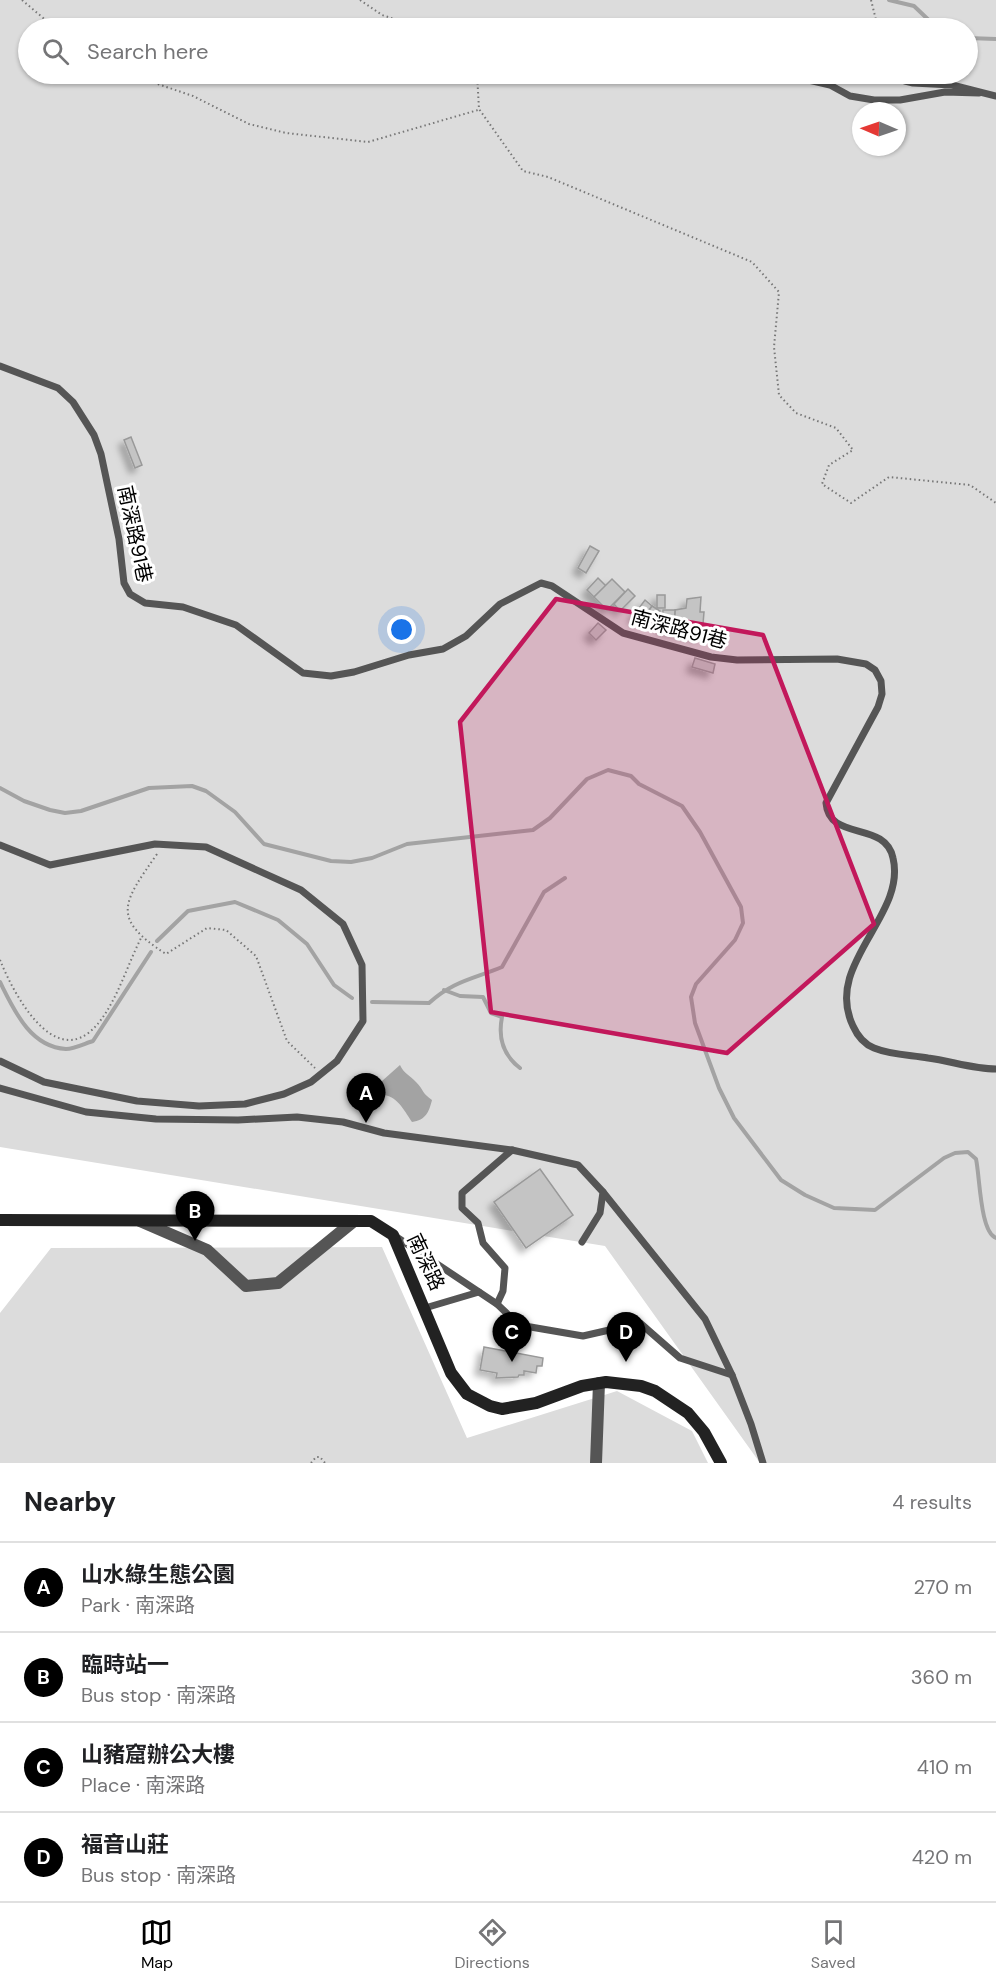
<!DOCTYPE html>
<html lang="en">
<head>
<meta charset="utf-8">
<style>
	body { margin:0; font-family:"DM Sans","Noto Sans TC",sans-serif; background:#f6f6f6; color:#202124 }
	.compass { position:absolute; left:852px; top:102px; width:54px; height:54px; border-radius:50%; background:#fff; box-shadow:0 2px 4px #0004; rotate:272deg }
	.you { position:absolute; left:402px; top:630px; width:21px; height:21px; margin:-15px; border:4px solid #fff; border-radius:50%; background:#1a73e8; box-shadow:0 0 0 9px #1a73e833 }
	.badge { display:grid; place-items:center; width:39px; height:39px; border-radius:50%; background:#000; color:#fff; font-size:20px; font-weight:700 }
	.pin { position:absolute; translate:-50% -50px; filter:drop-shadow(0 2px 3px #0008) }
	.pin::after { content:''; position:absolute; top:32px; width:21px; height:18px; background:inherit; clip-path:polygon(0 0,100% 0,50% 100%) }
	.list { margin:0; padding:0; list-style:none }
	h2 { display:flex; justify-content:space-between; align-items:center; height:78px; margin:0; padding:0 24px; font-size:26px }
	h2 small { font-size:20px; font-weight:400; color:#757577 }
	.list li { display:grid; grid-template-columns:39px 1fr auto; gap:18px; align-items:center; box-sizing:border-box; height:90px; padding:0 24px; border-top:2px solid #e0e0e0 }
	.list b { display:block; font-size:22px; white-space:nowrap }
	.list p { margin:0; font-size:20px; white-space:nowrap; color:#757577 }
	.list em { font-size:20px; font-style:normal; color:#757577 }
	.icon { flex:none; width:33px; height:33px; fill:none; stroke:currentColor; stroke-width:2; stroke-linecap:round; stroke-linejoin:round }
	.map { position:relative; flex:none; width:996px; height:1463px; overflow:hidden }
	.search { position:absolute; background:#fff; box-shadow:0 2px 4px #0004; left:18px; right:18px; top:18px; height:66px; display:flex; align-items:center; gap:15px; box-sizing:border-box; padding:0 21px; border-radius:33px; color:#757577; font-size:22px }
	.sheet { height:438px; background:#fff }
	nav { display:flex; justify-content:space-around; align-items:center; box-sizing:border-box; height:84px; border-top:2px solid #e0e0e0; background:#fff; font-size:16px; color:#757577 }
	nav a { display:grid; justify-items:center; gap:3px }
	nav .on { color:#000 }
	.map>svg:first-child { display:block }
	.green { fill:#dcdcdc; fill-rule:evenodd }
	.water { fill:#a3a3a3 }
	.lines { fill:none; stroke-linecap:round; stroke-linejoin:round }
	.stream { stroke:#a3a3a3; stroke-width:4 }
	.building { fill:#c4c4c4; stroke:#999; stroke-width:1.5; filter:url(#shadow) }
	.path { stroke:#777; stroke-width:2; stroke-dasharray:1.5 3; stroke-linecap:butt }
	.lane { stroke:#555; stroke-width:7 }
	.street { stroke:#555; stroke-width:12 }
	.secondary { stroke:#222; stroke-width:12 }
	.marked { fill:#c2185b; fill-opacity:0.2; stroke:#c2185b; stroke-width:4.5; stroke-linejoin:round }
	.labels { text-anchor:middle; stroke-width:6; stroke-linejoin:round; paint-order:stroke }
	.street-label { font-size:20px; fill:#000; stroke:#fff }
</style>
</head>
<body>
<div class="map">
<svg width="996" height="1463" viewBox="0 0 996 1463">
	<defs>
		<filter id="shadow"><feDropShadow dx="-5.5" dy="5.5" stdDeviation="3" flood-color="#0004"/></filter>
	</defs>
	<rect width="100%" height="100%" fill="#fff"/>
	<!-- green -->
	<g class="green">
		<path d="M0,0H996V1463H760L605,1246L0,1147ZM28,28H968V74H28ZM861,111H897V147H861Z"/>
		<polygon points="382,1247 467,1438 617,1391 692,1431 708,1463 0,1463 0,1313 51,1248"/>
	</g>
	<!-- water -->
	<path class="water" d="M400,1065C404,1074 410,1075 416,1082C424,1090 421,1092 432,1100C429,1112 426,1120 412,1122C402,1107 394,1090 373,1096V1089Z"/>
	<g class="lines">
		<!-- stream -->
		<g class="stream">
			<polyline points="889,0 914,6 937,28"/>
			<polyline points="968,38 996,39"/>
			<path d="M0,788L24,801L50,810L65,813L81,811L149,788L192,786L206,791L235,812L264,844L331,861L351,862L372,858L407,844L533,830L550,818L587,779L608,770L631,776L639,784L682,806L700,832L741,907L743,923L735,940L696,984L691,997L695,1023L719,1088L734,1118L781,1180L805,1195L834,1208L875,1210L944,1158L955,1153L968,1152L976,1159C980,1177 980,1232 996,1238"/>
			<polyline points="157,941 188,911 235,902 278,920 307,944 334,985 352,998"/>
			<path d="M0,982C14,1010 30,1047 66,1049C74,1049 86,1043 93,1041L151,952"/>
			<path d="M444,990L460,996L483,997L491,1013L502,1017C498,1037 503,1055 520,1068"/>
			<path d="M372,1002L429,1003C453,981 473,979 502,967L544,892L565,878"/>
		</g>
	</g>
	<!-- building -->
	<g class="building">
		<polygon points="131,437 142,465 135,468 124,440"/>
		<polygon points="590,546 599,551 586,573 578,568"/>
		<polygon points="598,578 606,586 594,597 587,590"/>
		<polygon points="612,579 625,592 607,610 594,597"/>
		<polygon points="628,589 635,596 620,611 614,604"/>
		<rect x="657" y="595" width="8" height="13"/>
		<polygon points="701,597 700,612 704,612 702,636 674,630 675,610 686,608 687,599"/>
		<polygon points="645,600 652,606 640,622 633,616"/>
		<polygon points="652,606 660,611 653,620 646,615"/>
		<polygon points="663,610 675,610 674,630 662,629"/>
		<polygon points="598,623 606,630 596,640 589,633"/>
		<polygon points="695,658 715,664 713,673 692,667"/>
		<polygon points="540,1169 573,1215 526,1248 494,1202"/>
		<polygon points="484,1347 543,1358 542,1366 537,1366 536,1373 524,1371 524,1375 519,1375 518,1377 496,1378 497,1373 480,1370"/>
	</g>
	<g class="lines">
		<!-- path -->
		<g class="path">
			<polyline points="22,0 55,28"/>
			<polyline points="360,0 382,15 422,28"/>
			<polyline points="871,0 878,28"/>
			<polyline points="612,28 662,26"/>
			<polyline points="128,74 193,96 249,124 286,133 368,142 478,110"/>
			<polyline points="477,74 479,109 523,171 548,177 752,262 779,292 774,347 779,395 796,413 836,428 853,450 829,465 822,484 851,503 889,477 970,485 996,503"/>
			<path d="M157,854C123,903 110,918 166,954L207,928L226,930L256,956L287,1041L315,1068"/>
			<path d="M0,960C17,1002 62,1081 105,1014C120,991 129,962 141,938"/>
			<polyline points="311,1463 316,1457 320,1457 325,1463"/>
		</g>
		<!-- lane -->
		<g class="lane">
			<polyline points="897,74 905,81 913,83 952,85 996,96"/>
			<polyline points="800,78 830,85 850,96 874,100 900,100 945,92 979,93"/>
			<path d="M0,366L58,388L73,402L94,435L101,454L119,539L124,583L130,594L145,603L183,607L236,625L303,673L331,676L354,672L409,655L443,649L466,636L500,604L541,583L552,586L623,633L711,657L737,660L837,659L866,664L875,670L881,681L882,694L878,707L826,803C829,842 885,820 893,858C907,916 823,964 853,1026C857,1035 864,1044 874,1048C891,1055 911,1055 928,1058C951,1061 973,1069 996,1069"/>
			<polyline points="0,845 50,865 155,844 206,847 301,890 343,924 362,965 363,1021 337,1061 311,1082 284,1094 245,1104 199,1106 137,1101 44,1082 0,1061"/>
			<polyline points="0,1088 86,1112 156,1119 238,1120 297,1117 343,1122 384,1133 512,1150 462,1193 462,1208 478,1223 483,1243 505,1268 503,1291 497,1304"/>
			<polyline points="512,1150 578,1165 603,1192 600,1213 582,1242"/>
			<polyline points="603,1192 705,1319 732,1375"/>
			<polyline points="395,1236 497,1304 519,1325 583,1336 640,1323 680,1358 732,1375 751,1424 763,1463"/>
			<polyline points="425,1308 479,1292"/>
		</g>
		<!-- street -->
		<g class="street">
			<polyline points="140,1221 207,1250 246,1286 278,1283 354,1221"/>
			<polyline points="596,1463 599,1383"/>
		</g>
		<!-- secondary -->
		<polyline class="secondary" points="0,1220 371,1221 393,1235 451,1373 467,1394 490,1406 502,1409 536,1403 582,1386 606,1382 641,1386 655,1391 688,1413 704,1432 721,1463"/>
	</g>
	<!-- marked area -->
	<path class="marked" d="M556,599L763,635L874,924L727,1053L491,1012L460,722Z"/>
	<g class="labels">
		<!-- street labels -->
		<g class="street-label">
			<text transform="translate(135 534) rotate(78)" y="7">南深路91巷</text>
			<text transform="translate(679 629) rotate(15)" y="7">南深路91巷</text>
			<text transform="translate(426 1262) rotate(65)" y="7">南深路</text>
		</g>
	</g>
</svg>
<svg class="compass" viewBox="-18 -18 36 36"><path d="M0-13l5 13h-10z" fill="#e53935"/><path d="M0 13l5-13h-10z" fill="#757577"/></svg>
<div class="you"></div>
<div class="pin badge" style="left:366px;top:1123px">A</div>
<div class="pin badge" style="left:195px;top:1241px">B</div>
<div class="pin badge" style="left:512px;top:1362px">C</div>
<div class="pin badge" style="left:626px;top:1362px">D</div>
<div class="search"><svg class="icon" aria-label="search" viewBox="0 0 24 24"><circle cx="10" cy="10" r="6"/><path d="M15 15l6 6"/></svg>Search here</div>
</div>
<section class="sheet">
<h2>Nearby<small>4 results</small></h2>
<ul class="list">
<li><span class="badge">A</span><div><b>山水綠生態公園</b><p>Park · 南深路</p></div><em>270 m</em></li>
<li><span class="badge">B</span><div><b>臨時站一</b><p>Bus stop · 南深路</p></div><em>360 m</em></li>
<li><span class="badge">C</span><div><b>山豬窟辦公大樓</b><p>Place · 南深路</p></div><em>410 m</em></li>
<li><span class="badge">D</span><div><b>福音山莊</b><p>Bus stop · 南深路</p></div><em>420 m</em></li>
</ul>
</section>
<nav>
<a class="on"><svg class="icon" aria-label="map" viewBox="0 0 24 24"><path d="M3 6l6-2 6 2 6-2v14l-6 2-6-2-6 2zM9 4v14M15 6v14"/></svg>Map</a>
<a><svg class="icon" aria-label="directions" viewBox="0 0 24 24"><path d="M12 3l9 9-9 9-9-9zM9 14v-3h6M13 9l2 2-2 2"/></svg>Directions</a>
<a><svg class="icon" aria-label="saved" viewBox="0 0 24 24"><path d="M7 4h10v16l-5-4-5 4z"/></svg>Saved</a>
</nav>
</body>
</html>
